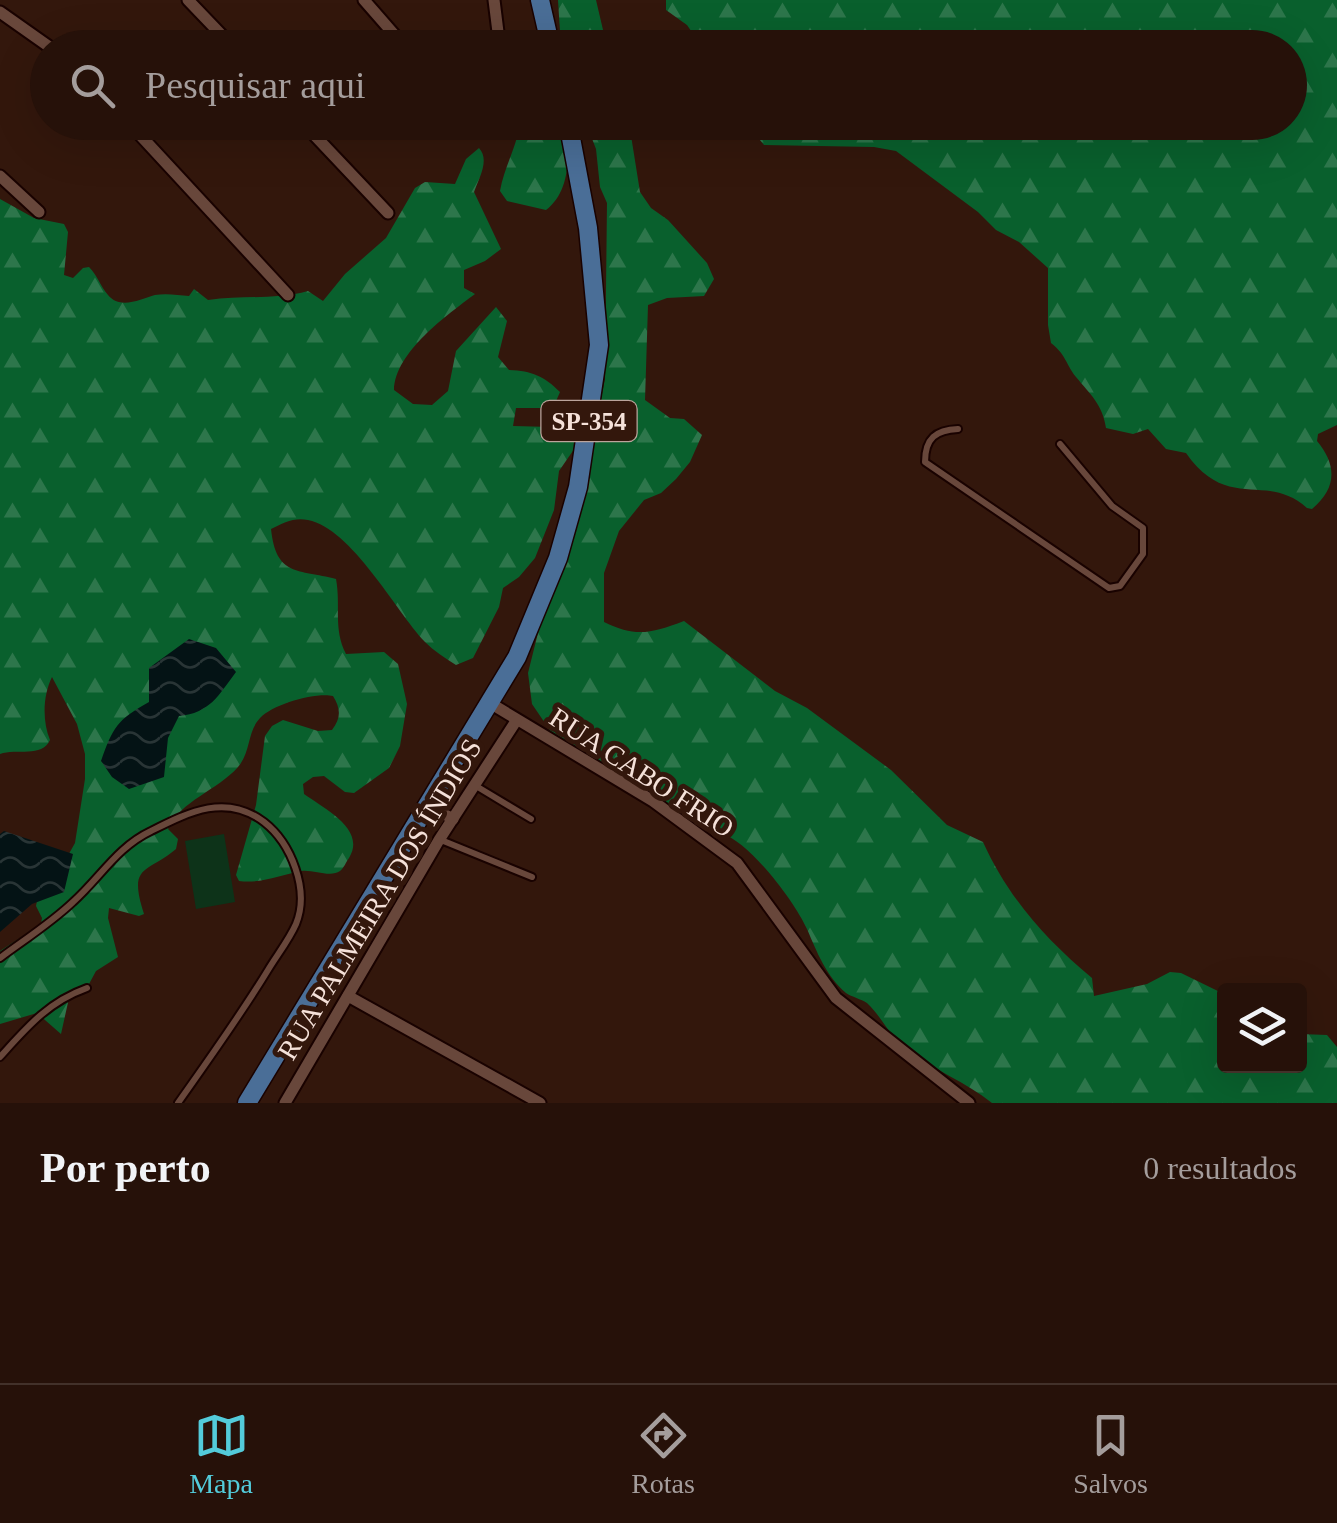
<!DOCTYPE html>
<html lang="pt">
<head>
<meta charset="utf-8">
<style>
	body { margin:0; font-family:Georgia,serif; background:#321f17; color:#f1f3f6 }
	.controls { position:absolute; right:30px; bottom:30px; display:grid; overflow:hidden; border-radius:10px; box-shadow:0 10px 40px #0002 }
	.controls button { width:90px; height:90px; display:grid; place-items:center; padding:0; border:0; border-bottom:2px solid #42312a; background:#261109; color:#f1f3f6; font:50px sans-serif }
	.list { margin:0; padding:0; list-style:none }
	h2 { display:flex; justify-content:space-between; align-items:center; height:130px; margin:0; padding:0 40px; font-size:42px }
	h2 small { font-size:32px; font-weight:400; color:#a49d9c }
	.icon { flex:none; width:55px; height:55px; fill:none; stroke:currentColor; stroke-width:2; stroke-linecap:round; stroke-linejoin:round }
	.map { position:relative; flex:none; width:1337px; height:1103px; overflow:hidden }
	.search { position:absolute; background:#261109; box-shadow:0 10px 40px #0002; left:30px; right:30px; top:30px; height:110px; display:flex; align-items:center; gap:25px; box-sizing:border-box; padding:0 35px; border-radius:55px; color:#a49d9c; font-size:38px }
	.sheet { height:280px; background:#261109 }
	nav { display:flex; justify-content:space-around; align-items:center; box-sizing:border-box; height:140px; border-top:2px solid #42312a; background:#261109; font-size:28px; color:#a49d9c }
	nav a { display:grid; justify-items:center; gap:5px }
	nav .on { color:#53cbda }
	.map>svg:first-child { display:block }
	.forest { fill:url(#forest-firs) }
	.garden { fill:#0d3319 }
	.water { fill:url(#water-waves) }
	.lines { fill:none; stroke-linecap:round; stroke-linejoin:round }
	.service-casing { stroke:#190200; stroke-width:10 }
	.minor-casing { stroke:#190200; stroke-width:15 }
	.primary-casing { stroke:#190200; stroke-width:21 }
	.service { stroke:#68473b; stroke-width:6 }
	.minor { stroke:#68473b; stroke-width:11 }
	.primary { stroke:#4a6e97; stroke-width:18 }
	.labels { text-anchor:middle; stroke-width:10; stroke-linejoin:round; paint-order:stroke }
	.shield { fill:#33170c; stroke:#bba49c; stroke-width:2.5 }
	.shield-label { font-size:25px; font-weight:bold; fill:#f5e1d9 }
	.street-label { font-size:28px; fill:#f5e1d9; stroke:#33170c }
</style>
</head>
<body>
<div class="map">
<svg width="1337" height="1103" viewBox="0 0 1337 1103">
	<defs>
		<pattern id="forest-firs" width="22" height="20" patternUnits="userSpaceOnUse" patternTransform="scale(2.5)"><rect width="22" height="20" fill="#09602d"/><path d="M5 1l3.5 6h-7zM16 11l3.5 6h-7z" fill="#2d764b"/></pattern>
		<pattern id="water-waves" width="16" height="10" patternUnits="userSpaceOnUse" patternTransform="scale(2.5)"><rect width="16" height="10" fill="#041315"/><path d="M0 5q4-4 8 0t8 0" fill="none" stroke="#293536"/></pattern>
	</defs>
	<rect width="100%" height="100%" fill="#33170c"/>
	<!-- forest -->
	<g class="forest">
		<polygon points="558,0 596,0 607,47 561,47"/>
		<path d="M666,0H1337V425L1318,434L1317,441C1337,465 1337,488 1312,509L1307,508C1266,471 1228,513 1186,453L1166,449L1148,429L1133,434L1106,428C1103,405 1090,394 1076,377C1065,363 1067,356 1051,343L1048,325V268L1019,242L996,230L978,212L896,151L874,147L764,145L746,123L1290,122V48L702,47L687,25L666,10Z"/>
		<path d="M520,123H563C571,151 571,191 546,210L507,201L500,191C504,167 517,147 520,123Z"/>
		<path d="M586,123H629L640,192L651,208L668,220L707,263L714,279L704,296L667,298L648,305L645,400L670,418L684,419L702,435L690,462L676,479L661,493L644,500L619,531L604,573V622C636,638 652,633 684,621L775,691L807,708L891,770L947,825L983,842C1008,897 1045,939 1092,978L1094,996L1147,984L1170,972L1181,973L1224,994V1066H1300V1034L1327,1035L1337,1047V1103H992C966,1082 934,1070 907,1050C890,1037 882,1017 867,1003C861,999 852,997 846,993C826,976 817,952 807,929C795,902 750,842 721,833C707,829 691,829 676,825L674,811L658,810L657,796L648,785L592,764L562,748L532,704L528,673L542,617L566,546L573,539L605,379L607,203L600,187L596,149Z"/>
		<path d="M479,148C490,160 479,178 474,192L501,249L485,261L464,270V288L475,294C447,315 395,352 394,390L413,404L432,405L448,391L456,351L496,307L507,321L498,357L509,370C532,371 544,376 560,392L553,408H516L513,426L551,427L584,411L579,442L559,471L554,510L535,558L519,577L503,588L499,607L473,658L456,665C445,658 434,651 425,642C395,610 352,529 308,520C294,517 283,523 271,529C276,577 298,569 336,579C341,606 333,629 346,654L384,652L398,664L407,704L400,746L389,768L354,793L345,792L324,776L313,777L303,784L304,794C323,808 367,829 349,858C346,862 344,868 340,871C330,878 313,869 301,871C281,875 260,884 239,881L236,875L256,805L265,736L272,726L283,720L318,731L332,730C341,718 341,709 333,696C316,692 273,704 260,718C247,732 251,752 238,767C218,790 180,801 168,829L178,839L176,849C146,874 128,864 144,914L139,916L109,908L108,918L118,957L96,971L89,984L69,998L61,1034L37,1013L0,1024V951L41,924L42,918L36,906L38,896L56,877L75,843L85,779V754L77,724L52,677C43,695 42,721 50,740C42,758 16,748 0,754V199L34,218L64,224L68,232L64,275L73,278L83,268L89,267C98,276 100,286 108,295C120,310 141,299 155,295C166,293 178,295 189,296L194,289L208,300C242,295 276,300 308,291L323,301L345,274L386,238L415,188L425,182L455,184L466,159Z"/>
	</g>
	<!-- garden -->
	<polygon class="garden" points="224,834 235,902 196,909 185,841"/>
	<!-- water -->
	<g class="water">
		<path d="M189,639L216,648L236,672C218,696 210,713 179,716L168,738L164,777L129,789L112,777L101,761C113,727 117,720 149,702V668Z"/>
		<polygon points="4,831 73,854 64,892 32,904 0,932 0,834"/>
	</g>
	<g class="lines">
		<defs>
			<g id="service">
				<path d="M958,429C936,430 925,438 925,462L1109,588L1120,586L1143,554V528L1112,506L1060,444"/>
				<polyline points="476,786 531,819"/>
				<polyline points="441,840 532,877"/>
				<path d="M0,958C24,940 51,923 73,902C100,878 117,847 151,831C189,812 226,793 264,822C291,843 310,890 296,924C289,940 277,955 268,970C240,1016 209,1059 178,1103"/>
				<path d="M0,1057C27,1027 48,1002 87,988"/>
			</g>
			<g id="minor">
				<polyline points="188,0 234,48"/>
				<polyline points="364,0 406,48"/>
				<polyline points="494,0 500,48"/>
				<polyline points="0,12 51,48"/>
				<polyline points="128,122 288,295"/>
				<polyline points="302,122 388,213"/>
				<polyline points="0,176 39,212"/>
				<polyline points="490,703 653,801 737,863 836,998 969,1103"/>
				<polyline points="426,804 453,819"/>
				<polyline points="348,996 540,1103"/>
				<polyline points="285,1103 439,840 516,721"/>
			</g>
			<g id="primary">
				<polyline points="540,0 551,48"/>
				<polyline points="247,1103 517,657 558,558 578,487 599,345 588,228 568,122"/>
			</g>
		</defs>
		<!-- service casing -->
		<use href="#service" class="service-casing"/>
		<!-- minor casing -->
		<use href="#minor" class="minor-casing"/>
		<!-- primary casing -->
		<use href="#primary" class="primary-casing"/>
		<!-- service -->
		<use href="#service" class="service"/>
		<!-- minor -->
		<use href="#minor" class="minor"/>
		<!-- primary -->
		<use href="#primary" class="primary"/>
	</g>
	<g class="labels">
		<!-- shield labels -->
		<rect class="shield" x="541.5" y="401" width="95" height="40" rx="8"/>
		<g class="shield-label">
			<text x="589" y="430">SP-354</text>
		</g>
		<!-- street labels -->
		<g class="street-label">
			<text transform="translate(642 772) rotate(33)" y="10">RUA CABO FRIO</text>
			<text transform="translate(379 899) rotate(-59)" y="10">RUA PALMEIRA DOS ÍNDIOS</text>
		</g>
	</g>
</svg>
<div class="controls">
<button><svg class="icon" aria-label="layers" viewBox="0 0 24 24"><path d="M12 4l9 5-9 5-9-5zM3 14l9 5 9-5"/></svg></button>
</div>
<div class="search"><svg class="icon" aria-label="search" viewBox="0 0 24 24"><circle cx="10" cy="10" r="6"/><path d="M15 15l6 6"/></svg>Pesquisar aqui</div>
</div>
<section class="sheet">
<h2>Por perto<small>0 resultados</small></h2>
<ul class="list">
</ul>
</section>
<nav>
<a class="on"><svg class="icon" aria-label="map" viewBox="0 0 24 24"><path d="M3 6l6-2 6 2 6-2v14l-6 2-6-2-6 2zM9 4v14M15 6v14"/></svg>Mapa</a>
<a><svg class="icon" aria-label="directions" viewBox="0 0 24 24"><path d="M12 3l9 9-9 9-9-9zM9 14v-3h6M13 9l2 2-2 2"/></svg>Rotas</a>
<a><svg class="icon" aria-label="saved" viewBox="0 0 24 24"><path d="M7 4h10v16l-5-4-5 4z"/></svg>Salvos</a>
</nav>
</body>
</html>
